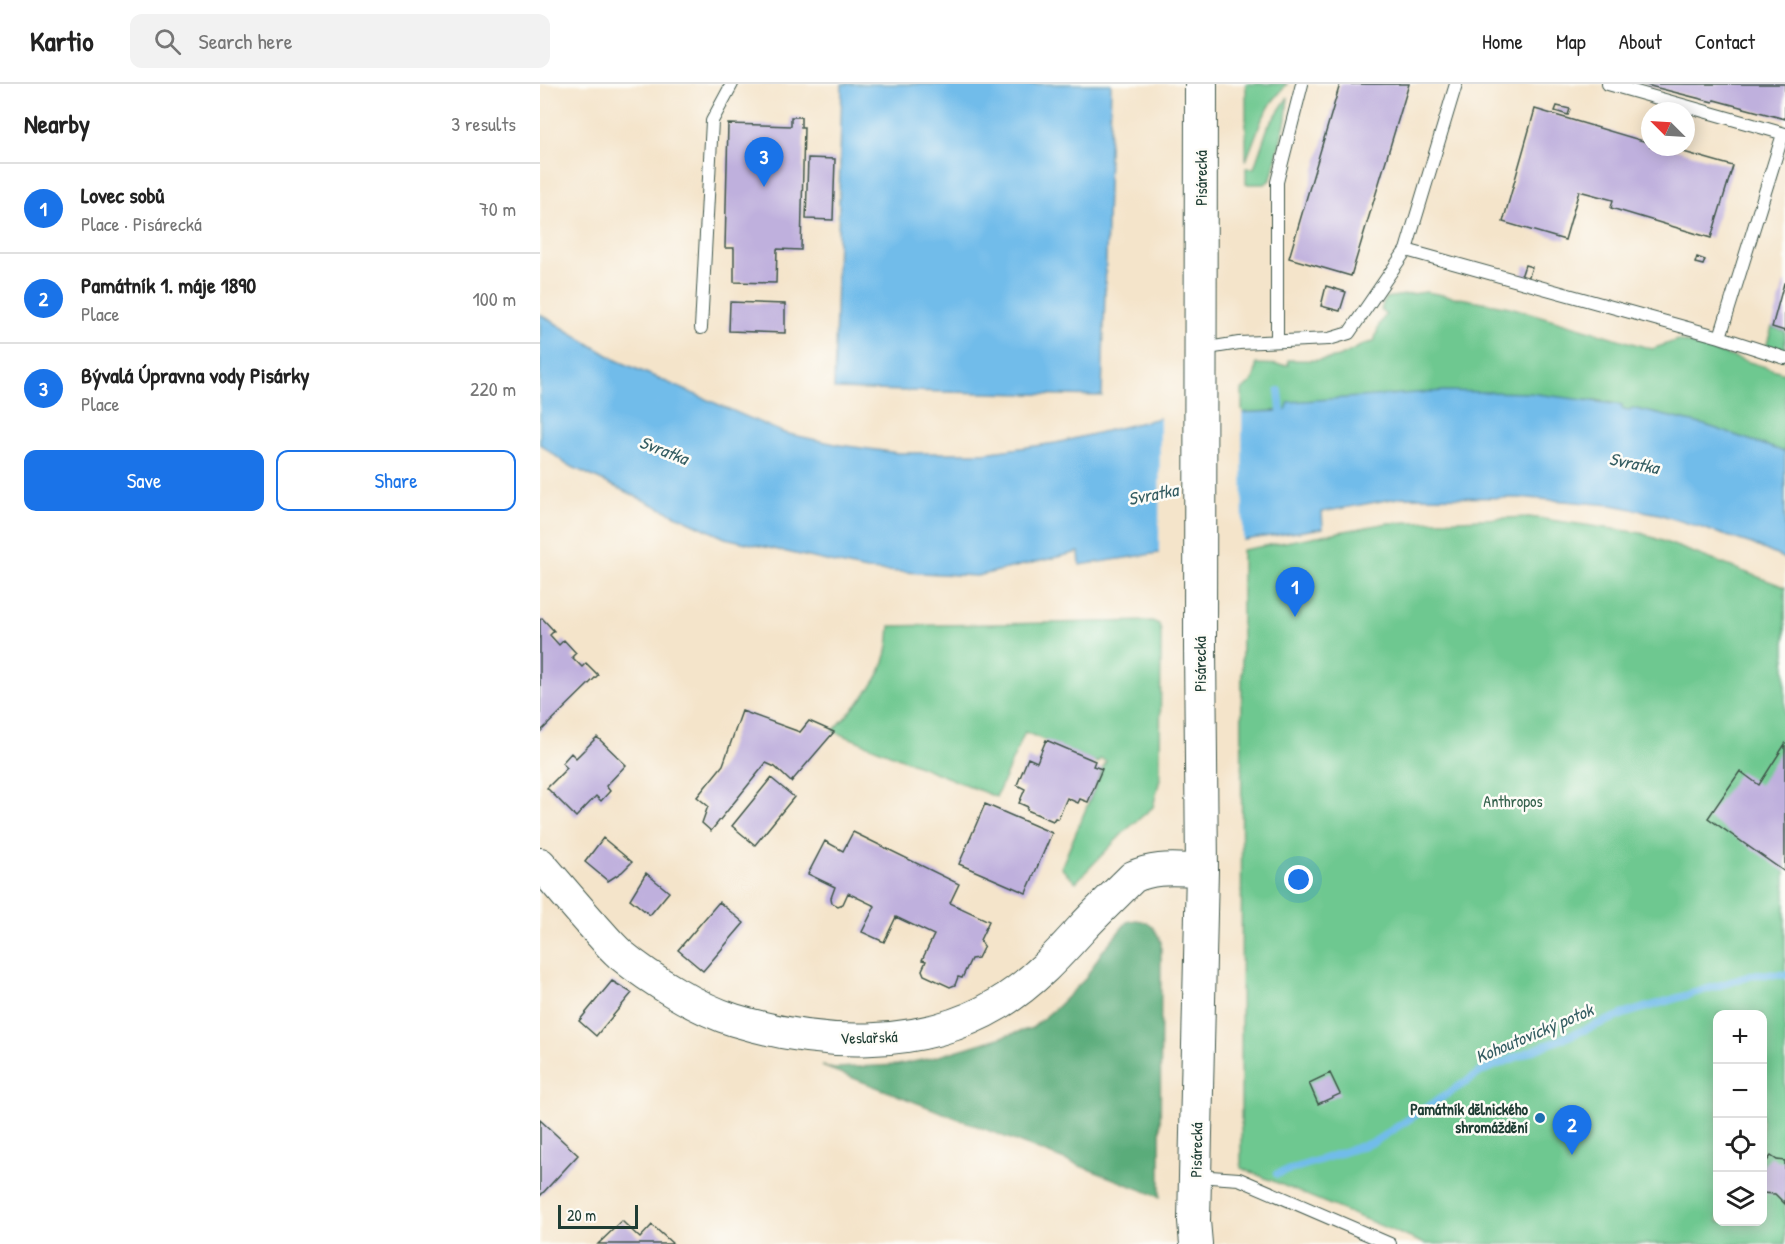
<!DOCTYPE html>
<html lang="en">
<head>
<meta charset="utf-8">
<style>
	:root { --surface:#fff; --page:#f2f2f2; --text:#222; --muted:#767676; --line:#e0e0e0; --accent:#1a73e8 }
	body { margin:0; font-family:"Patrick Hand",sans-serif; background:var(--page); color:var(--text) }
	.controls { position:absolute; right:18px; bottom:18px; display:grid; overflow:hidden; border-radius:12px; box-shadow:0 3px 15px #0003 }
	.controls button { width:54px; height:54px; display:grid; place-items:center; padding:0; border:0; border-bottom:2px solid var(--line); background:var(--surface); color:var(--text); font:30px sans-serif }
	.compass { position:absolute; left:1101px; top:18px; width:54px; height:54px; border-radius:50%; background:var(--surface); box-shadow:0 3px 15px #0003; rotate:294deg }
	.scale { position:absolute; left:18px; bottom:15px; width:80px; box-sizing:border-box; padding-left:6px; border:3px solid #1f3d34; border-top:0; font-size:16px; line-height:21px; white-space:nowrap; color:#1f3d34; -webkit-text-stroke:4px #fdfcf7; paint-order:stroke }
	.you { position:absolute; left:759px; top:796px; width:21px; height:21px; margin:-15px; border:4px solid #fff; border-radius:50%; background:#1a73e8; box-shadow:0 0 0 9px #1a73e833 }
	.badge { display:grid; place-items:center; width:39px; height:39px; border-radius:50%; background:var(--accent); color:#fff; font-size:20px; font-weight:700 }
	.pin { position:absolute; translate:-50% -50px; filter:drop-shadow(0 2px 3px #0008) }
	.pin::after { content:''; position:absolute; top:32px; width:21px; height:18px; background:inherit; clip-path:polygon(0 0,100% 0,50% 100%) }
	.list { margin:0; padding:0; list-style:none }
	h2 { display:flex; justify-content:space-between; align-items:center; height:78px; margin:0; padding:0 24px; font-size:26px }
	h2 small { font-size:20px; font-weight:400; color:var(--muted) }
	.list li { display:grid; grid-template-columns:39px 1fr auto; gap:18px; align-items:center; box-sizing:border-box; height:90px; padding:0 24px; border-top:2px solid var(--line) }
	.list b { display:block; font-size:22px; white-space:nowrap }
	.list p { margin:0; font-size:20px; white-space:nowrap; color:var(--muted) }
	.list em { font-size:20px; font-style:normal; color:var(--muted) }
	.actions { display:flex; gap:12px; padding:18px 24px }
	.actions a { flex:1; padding:14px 0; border:2px solid var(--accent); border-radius:12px; text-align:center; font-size:21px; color:var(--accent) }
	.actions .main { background:var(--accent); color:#fff }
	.icon { flex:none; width:33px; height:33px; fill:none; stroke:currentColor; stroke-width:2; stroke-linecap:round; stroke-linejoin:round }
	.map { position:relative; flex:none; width:1245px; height:1160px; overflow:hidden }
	header { display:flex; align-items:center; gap:36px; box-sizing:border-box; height:84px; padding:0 30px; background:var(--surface); border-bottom:2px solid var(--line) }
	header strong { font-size:28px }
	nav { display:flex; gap:33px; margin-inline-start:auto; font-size:21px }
	.search { width:420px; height:54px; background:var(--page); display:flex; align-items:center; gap:15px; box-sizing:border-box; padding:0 21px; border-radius:12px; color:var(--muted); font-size:22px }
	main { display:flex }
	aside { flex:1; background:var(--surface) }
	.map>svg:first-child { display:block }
</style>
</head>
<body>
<header>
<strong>Kartio</strong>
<div class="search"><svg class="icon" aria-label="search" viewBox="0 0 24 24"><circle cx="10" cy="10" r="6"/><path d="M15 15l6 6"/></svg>Search here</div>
<nav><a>Home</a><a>Map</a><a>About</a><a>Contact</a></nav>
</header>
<main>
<aside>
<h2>Nearby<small>3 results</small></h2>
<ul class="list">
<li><span class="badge">1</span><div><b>Lovec sobů</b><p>Place · Pisárecká</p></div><em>70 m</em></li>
<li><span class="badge">2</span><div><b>Památník 1. máje 1890</b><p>Place</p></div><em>100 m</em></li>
<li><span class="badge">3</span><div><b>Bývalá Úpravna vody Pisárky</b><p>Place</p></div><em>220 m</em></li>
</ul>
<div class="actions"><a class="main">Save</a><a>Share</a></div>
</aside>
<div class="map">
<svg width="1245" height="1160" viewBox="0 0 1245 1160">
	<rect width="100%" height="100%" fill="#fdfcf7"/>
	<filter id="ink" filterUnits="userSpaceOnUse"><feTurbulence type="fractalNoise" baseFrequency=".0167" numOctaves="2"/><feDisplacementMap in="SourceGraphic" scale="12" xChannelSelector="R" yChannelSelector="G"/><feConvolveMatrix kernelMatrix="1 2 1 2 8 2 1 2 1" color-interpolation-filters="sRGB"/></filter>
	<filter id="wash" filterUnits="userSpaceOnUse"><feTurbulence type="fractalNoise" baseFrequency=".008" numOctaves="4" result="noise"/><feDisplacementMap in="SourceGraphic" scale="24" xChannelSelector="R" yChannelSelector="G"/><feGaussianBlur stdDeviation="1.35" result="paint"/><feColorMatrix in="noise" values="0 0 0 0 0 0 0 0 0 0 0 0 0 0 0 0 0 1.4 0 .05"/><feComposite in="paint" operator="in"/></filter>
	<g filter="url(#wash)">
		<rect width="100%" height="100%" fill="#f4e4ca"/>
		<!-- green -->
		<path fill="#6ec890" stroke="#468262" stroke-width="1.5" fill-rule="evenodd" d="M706,0H747L732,18L722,35L706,77Z
			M748,13L746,35L731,95L725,100H706V84H714L728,43Z
			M886,208L970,223L1112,265L1138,256L1245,289V368L1165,341L1092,324L1091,326L1081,325L1082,321L1056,316L746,326L702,329V306C712,299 716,294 716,280L748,281V276C765,276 782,278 798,273C811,269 820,259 834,258L839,241L846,230L841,226L845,214Z
			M1232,243L1245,247V276L1224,270Z
			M989,433L1101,449L1245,503V1160H885L701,1084L702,466L848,439ZM1178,930H1222V1138H1178Z
			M612,537L619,540L621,547L620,695L613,723L585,747L536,798L521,784L566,677L560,675L558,679L485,648L456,713L293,647C312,625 340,600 346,571C349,562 349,552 350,542Z"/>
		<!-- forest -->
		<path fill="#5aac7a" stroke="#3c7457" stroke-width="1.5" d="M596,836C611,837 615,845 621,858L620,1113L282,982L295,984L357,981L392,974L492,944L518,922L546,894L561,869L587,838Z"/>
		<!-- water -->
		<path fill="#71bcea" stroke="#487c8f" stroke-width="1.5" d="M302,0H571L562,312L294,305Z
			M0,230L76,276L244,349L300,361L358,369H444L516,359L628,332L741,327L746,326L749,318L904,307L989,309L1082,321V325L1090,326L1092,324L1165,341L1245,368V475L1212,460L1119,430L1072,421L988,414L863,413L782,428L783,444L540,481L539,468L437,492L326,486L185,454L26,380L0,360Z"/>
		<!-- pier -->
		<path fill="#f4e4ca" d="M702,326L703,459L619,473L620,331Z"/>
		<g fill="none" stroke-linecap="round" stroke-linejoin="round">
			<!-- stream -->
			<path stroke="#71bcea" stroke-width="8" d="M739,307L741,327
				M737,1090L834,1058L944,986L1084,930L1217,890L1245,891"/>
		</g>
		<g id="blocks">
			<!-- building -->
			<path fill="#bfb0dd" d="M800,0H869L811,192L749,174Z
				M1102,0H1245V35L1174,16L1173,18Z
				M1017,22L1030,25L1028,31L1015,27Z
				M995,25L1110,59V63H1126L1193,82L1171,154L1071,124L1073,116L1039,107L1025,156L963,138Z
				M251,33H261V43H264L261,166L237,165L236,199L194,198V164H185L188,40L251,42Z
				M268,74L295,75L293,136L266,135Z
				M1157,173L1165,176L1163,181L1155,179Z
				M985,181L992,183L988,195L981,193Z
				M1244,199H1245V247L1232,243Z
				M786,202L806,208L800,227L781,222Z
				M190,218L245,220V249L189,247Z
				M2,534L14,547L10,551L19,561L24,556L36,569L32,573L42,583L46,579L58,591L0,648V536Z
				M202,627L260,648L269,637L294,648L251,698L235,683L226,679L171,747L162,739L168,722L157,713L183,681Z
				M57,653L86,681L66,702L70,707L61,717L56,712L36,733L7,704L27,684L22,679L31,669L36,674Z
				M506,656L555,677L553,682L562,685L548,718L540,715L538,719L527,714L518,735L515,734L513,737L487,726L488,723L479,719L485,705L477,701L488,674L497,678Z
				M1245,660V788L1168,734L1200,687L1219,701Z
				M231,694L254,713L215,761L192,742Z
				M445,720L512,749L486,809L419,780Z
				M313,748L419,800L410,819L449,837L440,856L444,862L438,874L431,875L422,894L418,893L415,901L410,903L384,891L382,886L386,877L382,876L394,851L356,833L344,858L322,848L335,822L308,809L303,820L298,822L292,819L291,814L295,803L268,790L285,757L303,767Z
				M63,754L92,778L82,788L68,797L45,778Z
				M106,789L129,808L110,831L90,815Z
				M179,818L204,839L163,887L138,866Z
				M72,897L92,909L56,952L39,937Z
				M790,989L800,1010L778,1020L769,999Z
				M0,1036L38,1071L0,1112Z
				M1231,1072L1237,1076L1245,1077V1120L1235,1110L1222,1109V1083Z
				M82,1137L100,1154L112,1141L133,1160H58Z"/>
		</g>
	</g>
	<g filter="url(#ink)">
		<use href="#blocks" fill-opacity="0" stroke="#3f564a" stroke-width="1.5"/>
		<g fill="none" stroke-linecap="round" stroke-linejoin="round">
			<defs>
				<path id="service" d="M1068,0L1245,50
					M866,166L1180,253L1245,274
					M161,244L172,37L192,0
					M1180,253L1243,50
					M737,257V98L762,0
					M662,265L699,259L789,255L809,249L866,166L916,0
					M656,1092L699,1095L850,1160"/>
				<path id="tertiary" d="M0,780C20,803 39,826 59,848C66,856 73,864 81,871C110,895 158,925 194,936C279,962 380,967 458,920C492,900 519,870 545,841C560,825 577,809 593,793C616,782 637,786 662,786
					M656,1160L654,1137L662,786L660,563L661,0"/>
			</defs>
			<!-- service casing -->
			<use href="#service" stroke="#3f564a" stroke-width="14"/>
			<!-- tertiary casing -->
			<use href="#tertiary" stroke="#3f564a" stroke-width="34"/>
			<!-- service -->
			<use href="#service" stroke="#fff" stroke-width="12"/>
			<!-- tertiary -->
			<use href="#tertiary" stroke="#fff" stroke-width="32"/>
		</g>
	</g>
	<!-- markers -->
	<circle fill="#1f6fb2" stroke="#fdfcf7" stroke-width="2" cx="1000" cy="1034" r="6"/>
	<g text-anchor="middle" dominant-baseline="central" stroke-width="5" stroke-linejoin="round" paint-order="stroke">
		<!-- street labels -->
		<g font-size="16" fill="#1f3d34" stroke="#fdfcf7">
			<text transform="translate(661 94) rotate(-90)">Pisárecká</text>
			<text transform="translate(660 580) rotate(-90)">Pisárecká</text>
			<text transform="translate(329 953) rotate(-2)">Veslařská</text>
			<text transform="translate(656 1066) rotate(-89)">Pisárecká</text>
		</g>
		<!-- park labels -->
		<g font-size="16" fill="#33604b" stroke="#fdfcf7">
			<text x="973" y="717">Anthropos</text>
		</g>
		<!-- poi labels -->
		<g font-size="16" font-weight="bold" fill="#1f3d34" stroke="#fdfcf7" text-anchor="end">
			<text x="988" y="1025">Památník dělnického<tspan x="988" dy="18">shromáždění</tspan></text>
		</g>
		<!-- water labels -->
		<g font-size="18" font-style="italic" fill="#345d62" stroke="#fdfcf7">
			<text transform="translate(124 366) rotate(21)">Svratka</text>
			<text transform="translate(1094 379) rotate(11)">Svratka</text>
			<text transform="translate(613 410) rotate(-11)">Svratka</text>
			<text transform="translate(994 949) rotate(-23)">Kohoutovický potok</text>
		</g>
	</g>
</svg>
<div class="controls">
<button>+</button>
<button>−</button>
<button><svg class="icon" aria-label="locate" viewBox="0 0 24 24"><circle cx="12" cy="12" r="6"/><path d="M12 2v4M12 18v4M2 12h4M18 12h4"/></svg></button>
<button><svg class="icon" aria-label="layers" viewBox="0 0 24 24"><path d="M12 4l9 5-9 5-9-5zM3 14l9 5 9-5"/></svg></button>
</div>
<svg class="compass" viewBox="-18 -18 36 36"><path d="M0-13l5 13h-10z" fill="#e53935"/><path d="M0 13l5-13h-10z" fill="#767676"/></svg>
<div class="scale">20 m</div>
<div class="you"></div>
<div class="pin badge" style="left:755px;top:533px">1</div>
<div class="pin badge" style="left:1032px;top:1071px">2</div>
<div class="pin badge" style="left:224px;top:103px">3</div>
</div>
</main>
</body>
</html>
